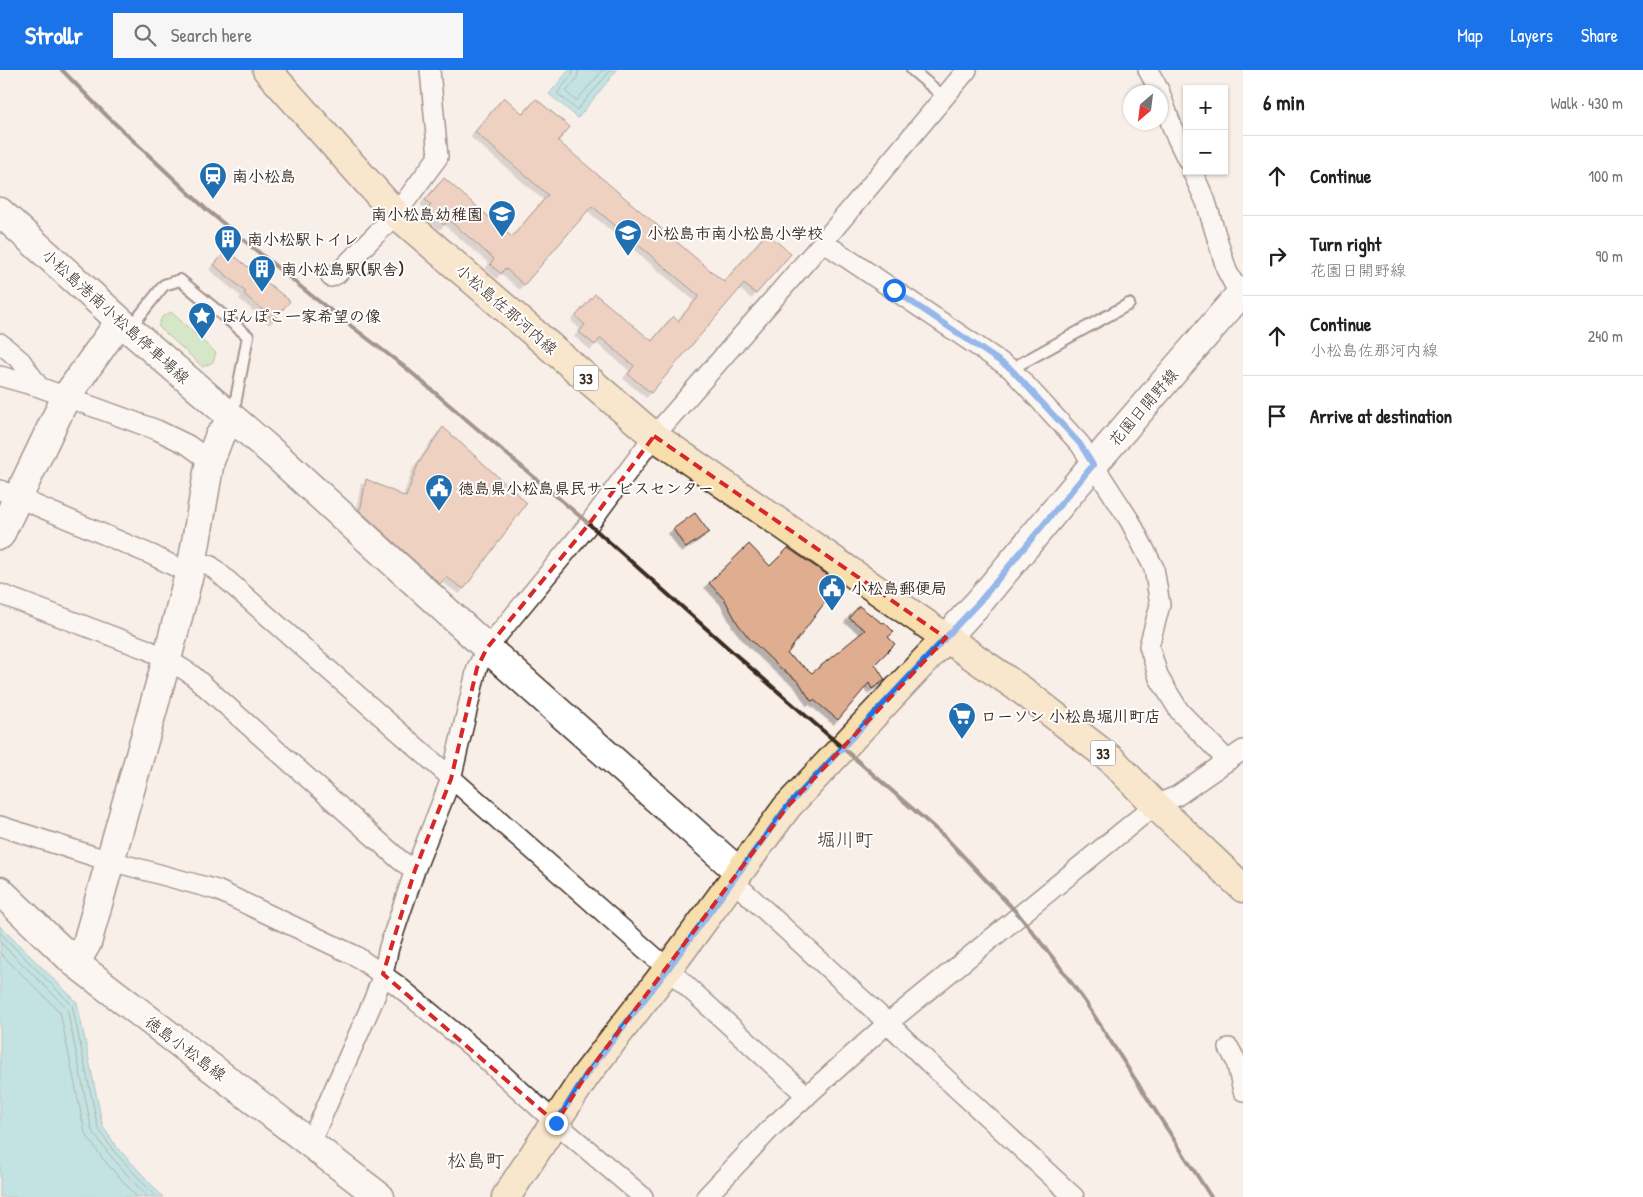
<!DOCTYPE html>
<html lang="en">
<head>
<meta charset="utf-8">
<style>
	:root { --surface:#fff; --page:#f6f6f6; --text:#202124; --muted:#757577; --line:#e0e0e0; --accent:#1a73e8 }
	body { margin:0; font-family:"Patrick Hand","Klee One",sans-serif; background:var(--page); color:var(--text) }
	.controls { position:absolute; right:15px; top:15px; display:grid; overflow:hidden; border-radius:0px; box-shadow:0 1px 4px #0004 }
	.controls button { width:45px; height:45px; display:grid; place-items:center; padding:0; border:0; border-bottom:1px solid var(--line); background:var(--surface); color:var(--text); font:25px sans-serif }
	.compass { position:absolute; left:1123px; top:15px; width:45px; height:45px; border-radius:50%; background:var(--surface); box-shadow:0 1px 4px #0004; rotate:208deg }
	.stop { position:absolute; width:15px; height:15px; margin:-11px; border:4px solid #1a73e8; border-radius:50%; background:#fff }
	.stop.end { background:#1a73e8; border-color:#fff; box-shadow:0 1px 5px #0008 }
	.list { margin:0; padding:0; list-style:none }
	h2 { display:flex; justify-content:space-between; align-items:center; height:65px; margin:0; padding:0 20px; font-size:21px }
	h2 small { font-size:16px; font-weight:400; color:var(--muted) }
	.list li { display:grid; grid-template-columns:32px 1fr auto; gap:15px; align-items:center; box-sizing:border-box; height:80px; padding:0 20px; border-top:1px solid var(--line) }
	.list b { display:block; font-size:19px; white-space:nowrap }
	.list p { margin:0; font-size:16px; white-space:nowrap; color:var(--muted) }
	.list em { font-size:16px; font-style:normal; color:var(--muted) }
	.icon { flex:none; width:28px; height:28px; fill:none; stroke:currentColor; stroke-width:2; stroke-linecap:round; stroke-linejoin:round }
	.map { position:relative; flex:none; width:1243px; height:1127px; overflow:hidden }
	header { display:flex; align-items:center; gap:30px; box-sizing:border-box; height:70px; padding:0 25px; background:var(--accent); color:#fff }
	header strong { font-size:24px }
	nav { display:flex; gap:28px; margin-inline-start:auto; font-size:18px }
	.search { width:350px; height:45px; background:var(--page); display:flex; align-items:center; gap:12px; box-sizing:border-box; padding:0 18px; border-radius:0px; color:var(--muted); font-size:19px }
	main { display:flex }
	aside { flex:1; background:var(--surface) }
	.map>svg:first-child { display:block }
</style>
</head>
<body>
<header>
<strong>Strollr</strong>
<div class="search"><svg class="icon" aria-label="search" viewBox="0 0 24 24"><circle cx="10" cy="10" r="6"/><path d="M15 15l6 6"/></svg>Search here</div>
<nav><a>Map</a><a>Layers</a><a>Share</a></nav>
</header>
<main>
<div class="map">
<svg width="1243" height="1127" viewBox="0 0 1243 1127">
	<defs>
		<filter id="shadow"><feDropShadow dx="-4.5" dy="4.5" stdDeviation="0" flood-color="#0004"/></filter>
	</defs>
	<rect width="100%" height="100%" fill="#f9efe9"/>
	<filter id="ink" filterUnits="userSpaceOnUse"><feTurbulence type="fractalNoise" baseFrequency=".02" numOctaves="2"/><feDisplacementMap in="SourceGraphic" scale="10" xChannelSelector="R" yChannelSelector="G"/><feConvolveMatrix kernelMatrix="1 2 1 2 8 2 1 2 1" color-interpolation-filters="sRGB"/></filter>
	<g filter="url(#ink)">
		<!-- green -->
		<path fill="#abdea0" stroke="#73845f" d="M171,242L216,283L213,292L203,297L158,256L162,247Z"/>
		<!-- water -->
		<path fill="#81d3d9" stroke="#658f8e" d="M569,0H617L578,48L549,24Z
			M0,856L77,932L103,1057L117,1077L163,1127H0Z"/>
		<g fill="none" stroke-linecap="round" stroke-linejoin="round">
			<!-- shore -->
			<path stroke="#576e69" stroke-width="1" d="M573,0L572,5L557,23L577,40L611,0
				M579,0L577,8L566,22L576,31L603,0
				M0,863L72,935L98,1058L113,1080L156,1127
				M0,872L67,938L92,1061L109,1084L147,1127
				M0,883L60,942L85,1063L103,1089L137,1127"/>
		</g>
		<!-- building -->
		<path fill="#dfae91" stroke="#3b2a1e" filter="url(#shadow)" d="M504,27L523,44L536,29L570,57L558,71L724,212L767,163L791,184L756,224L744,214L651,323L628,304L634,296L601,268L595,275L579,262L585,255L576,246L595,224L652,271L673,246L678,251L699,226L592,136L524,215L505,198L501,204L490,194L494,189L449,150L444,155L427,140L431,135L425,130L444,108L512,167L548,125L475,62Z
			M227,180L290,231L274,250L244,224L246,222L214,195Z
			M443,357L527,433L464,519L446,507L440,514L359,440L361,437L366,409L406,427L418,394Z
			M695,443L709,462L686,478L673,459Z
			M749,474L770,496L788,478L839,513L787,584L812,603L865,560L849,548L859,536L882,553L884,552L894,562L888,567L895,574L875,594L885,610L872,619L869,613L838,650L814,630L811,631L799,612L778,596L749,568L738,554L725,530L709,513Z"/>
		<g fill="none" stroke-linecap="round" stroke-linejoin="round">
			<defs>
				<path id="lane" d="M912,0L943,26
					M130,258L164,215L180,210L248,266L233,345
					M1011,299L1129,234"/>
				<path id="street" d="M1148,0L1160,22
					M1160,23L1174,62L1187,89
					M1192,101L1206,132L1227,201L1243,231
					M823,172L1011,299L1080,374L1130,451L1154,498L1160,535L1149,576L1159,608L1180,642L1227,690
					M331,207L337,204L396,144L438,87L430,0
					M0,273L21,291L39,317
					M0,306L39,317L157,360L188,375L210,391
					M0,420L152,485L188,503
					M193,489L211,496L668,899L807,1026
					M0,524L146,579L167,589L191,604L401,791L415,800
					M0,756L93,786L217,820L356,886L397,915L479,983L556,1053L643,1127
					M733,811L888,953L928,992L1074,1127
					M1229,978L1236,991L1243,1021
					M307,1071L316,1060L374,929L383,904L389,877L415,800L451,709L477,598L487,578L589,454L654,366L823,172L967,0
					M706,1127L773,1056L888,953L1155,735L1177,726L1243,680"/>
				<path id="secondary" d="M0,142L129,259L279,388L487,578L739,802
					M0,465L66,327L120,251
					M946,568L980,531L1093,395L1243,221
					M0,821L75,893L380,1127
					M75,893L87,873L167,589L193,489L210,391L219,367L232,350"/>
				<path id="primary" d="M267,0L396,144L654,366L1023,621L1112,690L1155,735L1243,818
					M506,1127L586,1005L668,899L787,737L946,568"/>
			</defs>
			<!-- lane casing -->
			<use href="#lane" stroke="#3b2a1e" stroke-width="14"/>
			<!-- street casing -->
			<use href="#street" stroke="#3b2a1e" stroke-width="22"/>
			<!-- secondary casing -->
			<use href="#secondary" stroke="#3b2a1e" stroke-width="31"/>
			<!-- primary casing -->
			<use href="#primary" stroke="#3b2a1e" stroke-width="31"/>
			<!-- lane -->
			<use href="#lane" stroke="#fff" stroke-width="10"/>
			<!-- street -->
			<use href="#street" stroke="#fff" stroke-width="19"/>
			<!-- secondary -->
			<use href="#secondary" stroke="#fff" stroke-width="28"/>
			<!-- primary -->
			<use href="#primary" stroke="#f8deab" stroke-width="28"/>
			<!-- rail -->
			<path stroke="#3b2a1e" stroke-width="4" d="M62,0L107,46L207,140L312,226L406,298L589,454L736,585L945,767L1019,845L1057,893L1086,933L1211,1127"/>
		</g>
	</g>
	<g fill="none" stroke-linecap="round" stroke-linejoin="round" filter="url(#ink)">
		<!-- route -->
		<path stroke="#1a73e8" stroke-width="6" d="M556,1053L586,1005L668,899L787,737L980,531L1093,395L1080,374L1011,299L894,220"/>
	</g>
	<!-- marked area -->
	<path d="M0 0H1243V1127H0ZM654,366L946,568L787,737L586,1005L556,1053L383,904L415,800L451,709L477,598L487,578L589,454Z" fill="#f9efe9" fill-opacity=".55" fill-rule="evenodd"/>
	<path fill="none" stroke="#d62828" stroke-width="4" stroke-dasharray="10 6" stroke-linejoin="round" d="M654,366L946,568L787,737L586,1005L556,1053L383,904L415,800L451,709L477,598L487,578L589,454Z"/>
	<!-- icons -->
	<defs>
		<symbol id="station-pin" viewBox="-11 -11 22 30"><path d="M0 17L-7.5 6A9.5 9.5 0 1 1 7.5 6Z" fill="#1f6fb2" stroke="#fff"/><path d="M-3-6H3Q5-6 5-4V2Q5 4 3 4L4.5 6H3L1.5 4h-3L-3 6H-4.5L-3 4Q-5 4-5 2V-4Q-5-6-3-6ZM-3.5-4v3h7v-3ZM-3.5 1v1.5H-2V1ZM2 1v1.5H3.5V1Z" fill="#fff"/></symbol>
		<symbol id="school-pin" viewBox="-11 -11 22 30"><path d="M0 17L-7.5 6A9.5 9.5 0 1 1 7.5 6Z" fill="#1f6fb2" stroke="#fff"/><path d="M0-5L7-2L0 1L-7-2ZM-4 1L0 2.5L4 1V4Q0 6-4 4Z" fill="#fff"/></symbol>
		<symbol id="building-pin" viewBox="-11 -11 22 30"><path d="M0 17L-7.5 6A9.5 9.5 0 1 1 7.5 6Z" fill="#1f6fb2" stroke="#fff"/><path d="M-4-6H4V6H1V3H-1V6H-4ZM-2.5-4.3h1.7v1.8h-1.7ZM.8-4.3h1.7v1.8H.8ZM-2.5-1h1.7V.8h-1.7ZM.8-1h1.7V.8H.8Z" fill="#fff"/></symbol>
		<symbol id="sight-pin" viewBox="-11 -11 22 30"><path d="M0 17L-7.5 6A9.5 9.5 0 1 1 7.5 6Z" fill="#1f6fb2" stroke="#fff"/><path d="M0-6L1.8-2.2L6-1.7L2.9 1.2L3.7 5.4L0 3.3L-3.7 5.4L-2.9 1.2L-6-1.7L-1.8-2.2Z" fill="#fff"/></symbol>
		<symbol id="civic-pin" viewBox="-11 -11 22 30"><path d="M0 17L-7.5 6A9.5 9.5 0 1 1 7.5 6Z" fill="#1f6fb2" stroke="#fff"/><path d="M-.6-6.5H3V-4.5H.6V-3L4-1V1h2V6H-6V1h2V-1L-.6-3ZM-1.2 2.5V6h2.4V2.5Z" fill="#fff"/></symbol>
		<symbol id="supermarket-pin" viewBox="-11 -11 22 30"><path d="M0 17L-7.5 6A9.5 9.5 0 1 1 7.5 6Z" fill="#1f6fb2" stroke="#fff"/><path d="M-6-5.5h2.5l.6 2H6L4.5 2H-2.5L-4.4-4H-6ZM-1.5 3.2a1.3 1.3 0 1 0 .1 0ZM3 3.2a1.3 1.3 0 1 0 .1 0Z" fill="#fff"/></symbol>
	</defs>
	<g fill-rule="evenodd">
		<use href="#station-pin" x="197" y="90" width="32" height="43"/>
		<use href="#school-pin" x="486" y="128" width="32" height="43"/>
		<use href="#school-pin" x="612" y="147" width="32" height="43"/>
		<use href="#building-pin" x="212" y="153" width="32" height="43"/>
		<use href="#building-pin" x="246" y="183" width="32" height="43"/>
		<use href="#sight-pin" x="186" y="230" width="32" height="43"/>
		<use href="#civic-pin" x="423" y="402" width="32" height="43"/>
		<use href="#civic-pin" x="816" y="502" width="32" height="43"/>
		<use href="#supermarket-pin" x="946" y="630" width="32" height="43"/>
	</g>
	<g text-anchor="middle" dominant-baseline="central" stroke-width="4" stroke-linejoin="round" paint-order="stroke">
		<!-- shield labels -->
		<g fill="#fff" stroke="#766a62" stroke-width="1">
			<rect x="573.5" y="295.5" width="25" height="25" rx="4"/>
			<rect x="1090.5" y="670.5" width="25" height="25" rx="4"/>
		</g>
		<g font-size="15" font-weight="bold" fill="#3b2a1e">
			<text x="586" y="308">33</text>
			<text x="1103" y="683">33</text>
		</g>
		<!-- poi labels -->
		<g font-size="16" font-weight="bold" fill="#3b2a1e" stroke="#fff" text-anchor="start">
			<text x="232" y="106">南小松島</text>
			<text x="483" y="144" text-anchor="end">南小松島幼稚園</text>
			<text x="647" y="163">小松島市南小松島小学校</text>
			<text x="247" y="169">南小松駅トイレ</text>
			<text x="281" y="199">南小松島駅(駅舎)</text>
			<text x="221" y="246">ぽんぽこ一家希望の像</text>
			<text x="458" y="418">徳島県小松島県民サービスセンター</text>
			<text x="851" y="518">小松島郵便局</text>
			<text x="981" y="646">ローソン 小松島堀川町店</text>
		</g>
		<!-- street labels -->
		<g font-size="16" fill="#3b2a1e" stroke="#fff">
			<text transform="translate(507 239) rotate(41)">小松島佐那河内線</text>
			<text transform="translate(116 246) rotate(42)">小松島港南小松島停車場線</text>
			<text transform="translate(1143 337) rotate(-49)">花園日開野線</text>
			<text transform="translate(186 978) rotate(37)">徳島小松島線</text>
		</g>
		<!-- quarter labels -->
		<g font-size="19" fill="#3b2a1e" stroke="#fff">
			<text x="845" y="769">堀川町</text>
			<text x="476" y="1090">松島町</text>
		</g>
	</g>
</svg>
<div class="controls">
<button>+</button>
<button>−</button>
</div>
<svg class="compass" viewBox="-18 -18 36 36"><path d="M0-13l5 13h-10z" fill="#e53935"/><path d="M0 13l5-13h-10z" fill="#757577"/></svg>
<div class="stop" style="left:894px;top:220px"></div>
<div class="stop end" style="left:556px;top:1053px"></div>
</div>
<aside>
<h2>6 min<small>Walk · 430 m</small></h2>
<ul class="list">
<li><svg class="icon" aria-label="ahead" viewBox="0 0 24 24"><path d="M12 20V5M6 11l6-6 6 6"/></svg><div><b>Continue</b></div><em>100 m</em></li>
<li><svg class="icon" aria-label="right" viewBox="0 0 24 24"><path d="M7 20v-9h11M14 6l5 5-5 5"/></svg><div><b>Turn right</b><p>花園日開野線</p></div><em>90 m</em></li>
<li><svg class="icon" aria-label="ahead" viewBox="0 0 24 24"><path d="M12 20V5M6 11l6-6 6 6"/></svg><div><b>Continue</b><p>小松島佐那河内線</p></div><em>240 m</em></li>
<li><svg class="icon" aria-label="arrive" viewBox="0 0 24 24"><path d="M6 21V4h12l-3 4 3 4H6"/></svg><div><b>Arrive at destination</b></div></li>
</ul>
</aside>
</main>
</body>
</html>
